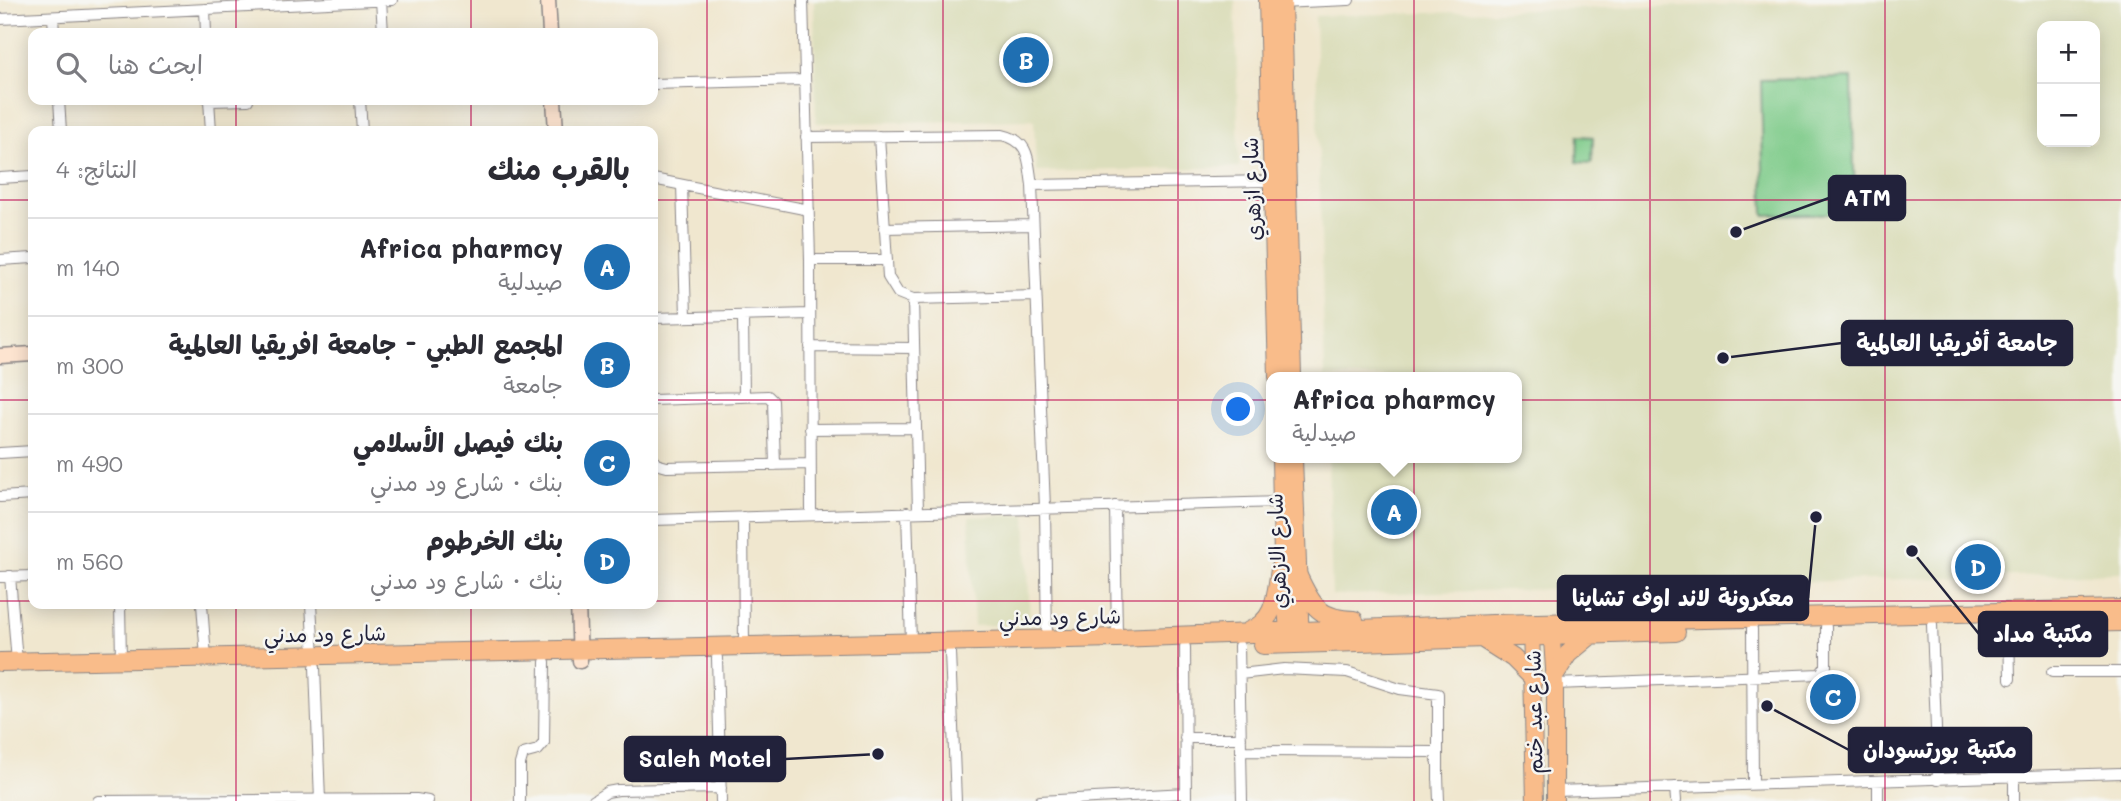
<!DOCTYPE html>
<html lang="ar">
<head>
<meta charset="utf-8">
<style>
	:root { --surface:#fff; --page:#f7f7f7; --text:#2b2b33; --muted:#7c7c81; --line:#e1e1e2; --accent:#1f6fb2 }
	body { margin:0; font-family:Mali,"Playpen Sans Arabic",sans-serif; background:var(--page); color:var(--text); direction:rtl }
	.controls { position:absolute; right:21px; top:21px; display:grid; overflow:hidden; border-radius:14px; box-shadow:0 4px 18px #0003 }
	.controls button { width:63px; height:63px; display:grid; place-items:center; padding:0; border:0; border-bottom:2px solid var(--line); background:var(--surface); color:var(--text); font:35px sans-serif }
	.you { position:absolute; left:1239px; top:410px; width:24px; height:24px; margin:-18px; border:5px solid #fff; border-radius:50%; background:#1a73e8; box-shadow:0 0 0 10px #1a73e833 }
	.badge { display:grid; place-items:center; width:46px; height:46px; border-radius:50%; background:var(--accent); color:#fff; font-size:23px; font-weight:700 }
	.pin { position:absolute; translate:-50% -50%; border:4px solid #fff; box-shadow:0 2px 7px #0006 }
	.popup { position:absolute; left:1266px; top:372px; width:256px; height:91px; box-sizing:border-box; display:grid; place-content:center; border-radius:14px; background:var(--surface); filter:drop-shadow(0 2px 5px #0005); font-size:23px; white-space:nowrap; color:var(--muted) }
	.popup b { font-size:26px; color:var(--text) }
	.popup::after { content:''; position:absolute; left:50%; top:100%; margin-left:-14px; border:14px solid transparent; border-top-color:var(--surface) }
	.list { margin:0; padding:0; list-style:none }
	h2 { display:flex; justify-content:space-between; align-items:center; height:91px; margin:0; padding:0 28px; font-size:30px }
	h2 small { font-size:23px; font-weight:400; color:var(--muted) }
	.list li { display:grid; grid-template-columns:46px 1fr auto; gap:21px; align-items:center; box-sizing:border-box; height:98px; padding:0 28px; border-top:2px solid var(--line) }
	.list b { display:block; font-size:26px; white-space:nowrap }
	.list p { margin:0; font-size:23px; white-space:nowrap; color:var(--muted) }
	.list em { font-size:23px; font-style:normal; color:var(--muted) }
	.icon { flex:none; width:38px; height:38px; fill:none; stroke:currentColor; stroke-width:2; stroke-linecap:round; stroke-linejoin:round }
	.map { position:relative; flex:none; width:2121px; height:801px; overflow:hidden; direction:ltr }
	.search { position:absolute; background:var(--surface); box-shadow:0 4px 18px #0003; left:28px; top:28px; width:630px; height:77px; display:flex; align-items:center; gap:18px; box-sizing:border-box; padding:0 24px; border-radius:14px; color:var(--muted); font-size:26px }
	.panel { position:absolute; background:var(--surface); box-shadow:0 4px 18px #0003; left:28px; top:126px; width:630px; height:483px; border-radius:14px; direction:rtl }
	.map>svg:first-child { display:block }
</style>
</head>
<body>
<div class="map">
<svg width="2121" height="801" viewBox="0 0 2121 801">
	<rect width="100%" height="100%" fill="#f6f6f2"/>
	<filter id="ink" filterUnits="userSpaceOnUse"><feTurbulence type="fractalNoise" baseFrequency=".0143" numOctaves="2"/><feDisplacementMap in="SourceGraphic" scale="14" xChannelSelector="R" yChannelSelector="G"/><feConvolveMatrix kernelMatrix="1 2 1 2 8 2 1 2 1" color-interpolation-filters="sRGB"/></filter>
	<filter id="wash" filterUnits="userSpaceOnUse"><feTurbulence type="fractalNoise" baseFrequency=".00686" numOctaves="4" result="noise"/><feDisplacementMap in="SourceGraphic" scale="28" xChannelSelector="R" yChannelSelector="G"/><feGaussianBlur stdDeviation="1.57" result="paint"/><feColorMatrix in="noise" values="0 0 0 0 0 0 0 0 0 0 0 0 0 0 0 0 0 1.4 0 .05"/><feComposite in="paint" operator="in"/></filter>
	<g filter="url(#wash)">
		<rect width="100%" height="100%" fill="#f0e7cf"/>
		<!-- built -->
		<path fill="#dcdebc" fill-rule="evenodd" d="M814,0H1235L1239,167L1036,172L1034,120L816,123Z
			M1896,0H2121V573L1332,595L1328,458H1516V377H1325L1315,16ZM2042,26H2095V142H2042Z
			M1026,515L1030,624L974,626L969,517Z"/>
		<!-- green -->
		<path fill="#7dca88" stroke="#507662" stroke-width="2" d="M1852,78L1855,213L1764,215L1761,80Z
			M1578,136L1593,137L1592,163L1577,162Z"/>
	</g>
	<g filter="url(#ink)">
		<g fill="none" stroke-linecap="round" stroke-linejoin="round">
			<defs>
				<path id="street" d="M381,0L383,33
					M803,0L810,260L811,515
					M1279,3L1349,0
					M205,9L206,33
					M53,17L54,33
					M0,19L392,0
					M653,84L805,80
					M59,100L61,131
					M209,100L211,131
					M360,100L362,131
					M210,101L248,100
					M879,136L888,277L898,293L913,299L1036,296
					M806,137L1002,135C1031,141 1028,161 1032,185L1272,181
					M0,178L33,176
					M653,179L809,210
					M682,185L686,316
					M1032,185L1045,508L1047,639
					M884,228L1033,225
					M0,260L33,258
					M810,260H886
					M913,299L918,512
					M743,317L744,397
					M653,318L810,314
					M810,347L914,348
					M653,400L768,396L773,401L775,465
					M810,429L916,428
					M0,453L33,451
					M653,459L656,464L667,467L810,464
					M0,497L33,495
					M1115,506L1117,638
					M907,512L911,642
					M743,517L744,646
					M653,520L1281,502
					M10,576L17,662
					M0,577L33,576
					M120,604L121,660
					M202,604L206,658
					M311,604L314,656
					M2009,623L2010,679
					M1932,625L1938,780
					M1752,629L1753,784
					M1239,646L1242,801
					M1185,647L1186,801
					M950,652L956,801
					M717,658L721,801
					M315,667L320,801
					M2052,672H2121
					M1240,674L1284,669L1347,672L1400,689L1438,694V780
					M1555,684L1820,674L1826,666V627
					M1185,738H1241
					M1242,751L1436,752L1437,760
					M1438,775L1439,801
					M2014,777V801
					M1878,781V801
					M1675,787L1676,801
					M1555,791L2121,773
					M98,801L416,799L428,801
					M520,801V764L523,754L538,750L544,743L545,662
					M593,801L607,792L618,790L721,788
					M1040,801L1186,793"/>
				<path id="secondary" d="M548,0L550,33
					M554,100L556,131
					M0,356L33,354
					M578,604L580,661"/>
				<path id="primary" d="M1267,0L1277,377
					M1283,0L1293,377
					M1280,458L1282,560L1289,643
					M1294,458L1301,643
					M1531,625L1535,801
					M1551,625L1555,684V801"/>
				<path id="highway" d="M1298,576C1312,606 1319,619 1354,620
					M2078,623L2121,622
					M1249,631C1280,619 1275,588 1282,560
					M1483,639L1513,658L1534,679
					M1263,645L1676,632
					M0,662L1117,638L1493,624L2121,609
					M1554,676L1568,654L1591,635"/>
			</defs>
			<!-- street casing -->
			<use href="#street" stroke="#898485" stroke-width="12"/>
			<!-- secondary casing -->
			<use href="#secondary" stroke="#898485" stroke-width="17"/>
			<!-- primary casing -->
			<use href="#primary" stroke="#898485" stroke-width="18"/>
			<!-- highway casing -->
			<use href="#highway" stroke="#898485" stroke-width="20"/>
			<!-- street -->
			<use href="#street" stroke="#fff" stroke-width="10"/>
			<!-- secondary -->
			<use href="#secondary" stroke="#fde4d0" stroke-width="14"/>
			<!-- primary -->
			<use href="#primary" stroke="#f9bc8a" stroke-width="16"/>
			<!-- highway -->
			<use href="#highway" stroke="#f9bc8a" stroke-width="18"/>
		</g>
	</g>
	<!-- grid -->
	<path fill="none" stroke="#c2185b" stroke-width="2" stroke-opacity="0.55" d="M236,0V33M471,0V33M707,0V801M943,0V801M1178,0V801M1414,0V801M1650,0V801M1885,0V801M236,100V131M471,100V131M0,200H33M653,200H2121M0,400H33M653,400H2121M0,601H33M653,601H2121M236,604V801M471,604V801"/>
	<g text-anchor="middle" dominant-baseline="central" stroke-width="5" stroke-linejoin="round" paint-order="stroke">
		<!-- street labels -->
		<g font-size="21" fill="#22223b" stroke="#f6f6f2">
			<text transform="translate(1251 189) rotate(-92)">شارع ازهري</text>
			<text transform="translate(1276 551) rotate(-92)">شارع الازهري</text>
			<text transform="translate(1060 616) rotate(-1)">شارع ود مدني</text>
			<text transform="translate(325 633) rotate(-1)">شارع ود مدني</text>
			<text transform="translate(1533 712) rotate(-91)">شارع عبد ختم</text>
		</g>
	</g>
	<!-- callouts -->
	<path fill="none" stroke="#22223b" stroke-width="2.5" d="M1736 232L1829 198M1723 358L1842 343M1816 517L1808 598M1912 551L1979 634M1767 706L1849 750M878 754L785 759"/>
	<g fill="#22223b" stroke="#f6f6f2" stroke-width="2.5">
		<circle cx="1736" cy="232" r="7"/>
		<circle cx="1723" cy="358" r="7"/>
		<circle cx="1816" cy="517" r="7"/>
		<circle cx="1912" cy="551" r="7"/>
		<circle cx="1767" cy="706" r="7"/>
		<circle cx="878" cy="754" r="7"/>
	</g>
	<g fill="#22223b" stroke="#22223b" stroke-width="2.5">
		<rect x="1829" y="176" width="76" height="44" rx="7"/>
		<rect x="1842" y="321" width="230" height="44" rx="7"/>
		<rect x="1558" y="576" width="250" height="44" rx="7"/>
		<rect x="1979" y="612" width="128" height="44" rx="7"/>
		<rect x="1849" y="728" width="182" height="44" rx="7"/>
		<rect x="625" y="737" width="160" height="44" rx="7"/>
	</g>
	<g font-size="23" text-anchor="middle" font-weight="bold" fill="#fff">
		<text x="1867" y="206">ATM</text>
		<text x="1957" y="351">جامعة أفريقيا العالمية</text>
		<text x="1683" y="606">معكرونة لاند اوف تشاينا</text>
		<text x="2043" y="642">مكتبة مداد</text>
		<text x="1940" y="758">مكتبة بورتسودان</text>
		<text x="705" y="767">Saleh Motel</text>
	</g>
</svg>
<div class="controls">
<button>+</button>
<button>−</button>
</div>
<div class="you"></div>
<div class="pin badge" style="left:1394px;top:512px">A</div>
<div class="popup"><b>Africa pharmcy</b>صيدلية</div>
<div class="pin badge" style="left:1026px;top:60px">B</div>
<div class="pin badge" style="left:1833px;top:697px">C</div>
<div class="pin badge" style="left:1978px;top:567px">D</div>
<div class="search"><svg class="icon" aria-label="search" viewBox="0 0 24 24"><circle cx="10" cy="10" r="6"/><path d="M15 15l6 6"/></svg>ابحث هنا</div>
<section class="panel">
<h2>بالقرب منك<small>النتائج: 4</small></h2>
<ul class="list">
<li><span class="badge">A</span><div><b>Africa pharmcy</b><p>صيدلية</p></div><em>140 m</em></li>
<li><span class="badge">B</span><div><b>المجمع الطبي - جامعة افريقيا العالمية</b><p>جامعة</p></div><em>300 m</em></li>
<li><span class="badge">C</span><div><b>بنك فيصل الأسلامي</b><p>بنك · شارع ود مدني</p></div><em>490 m</em></li>
<li><span class="badge">D</span><div><b>بنك الخرطوم</b><p>بنك · شارع ود مدني</p></div><em>560 m</em></li>
</ul>
</section>
</div>
</body>
</html>
